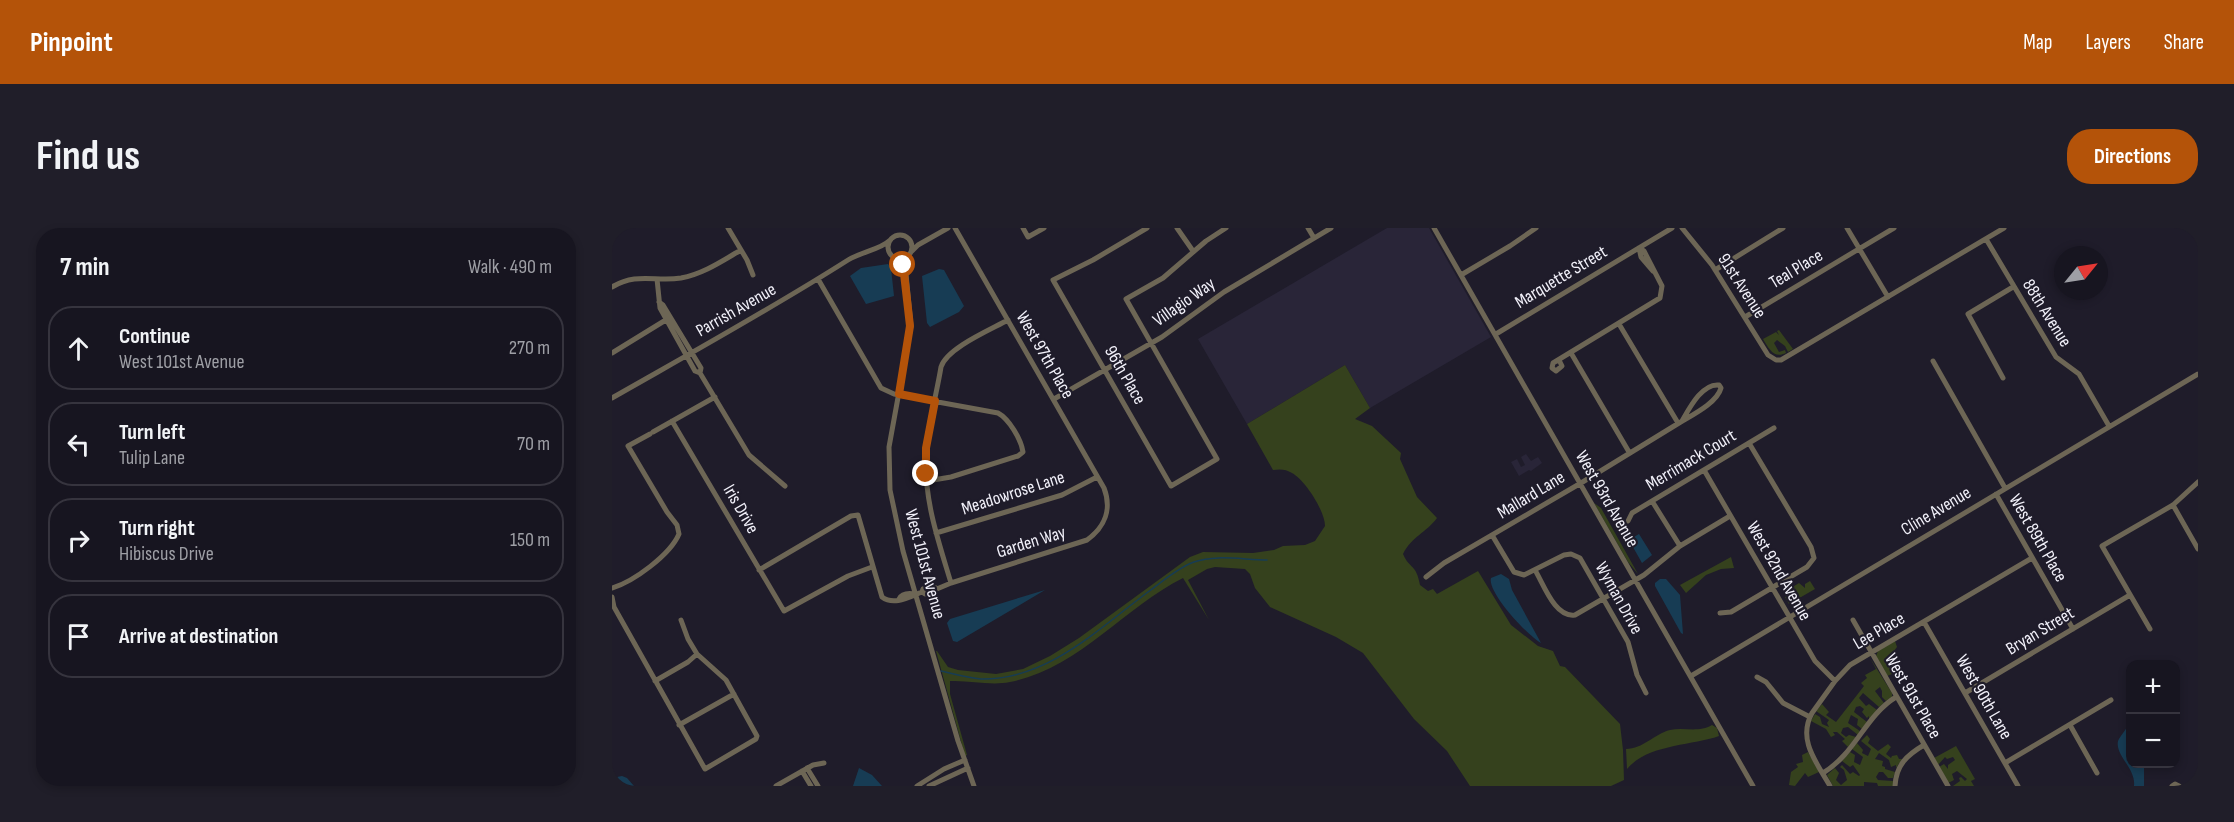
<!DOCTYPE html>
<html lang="en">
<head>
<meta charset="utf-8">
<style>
	:root { --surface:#171520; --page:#201e29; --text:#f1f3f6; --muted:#9e9fa5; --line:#36343e; --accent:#b45309 }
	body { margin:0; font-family:"Sofia Sans Condensed",sans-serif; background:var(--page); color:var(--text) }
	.controls { position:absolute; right:18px; bottom:18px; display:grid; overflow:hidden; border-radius:12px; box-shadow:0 3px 9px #0003 }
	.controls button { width:54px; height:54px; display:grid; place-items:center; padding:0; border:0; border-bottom:2px solid var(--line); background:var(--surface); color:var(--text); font:30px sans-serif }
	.compass { position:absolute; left:1442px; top:18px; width:54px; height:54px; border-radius:50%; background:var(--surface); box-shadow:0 3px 9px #0003; rotate:60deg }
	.stop { position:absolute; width:18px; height:18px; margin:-14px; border:4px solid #b45309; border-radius:50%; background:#fff }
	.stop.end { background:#b45309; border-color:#fff; box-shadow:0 2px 6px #0008 }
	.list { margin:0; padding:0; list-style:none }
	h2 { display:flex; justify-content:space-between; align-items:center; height:78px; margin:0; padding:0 24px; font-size:26px }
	h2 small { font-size:20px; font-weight:400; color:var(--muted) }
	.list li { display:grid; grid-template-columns:39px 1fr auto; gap:18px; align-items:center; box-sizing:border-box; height:84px; margin:0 12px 12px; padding:0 12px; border:2px solid var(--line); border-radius:24px }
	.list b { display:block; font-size:22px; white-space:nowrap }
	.list p { margin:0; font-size:20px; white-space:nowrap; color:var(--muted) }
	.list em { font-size:20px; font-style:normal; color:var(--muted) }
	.icon { flex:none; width:33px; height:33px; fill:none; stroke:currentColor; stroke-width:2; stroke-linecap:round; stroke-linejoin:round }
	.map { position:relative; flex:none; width:1586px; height:558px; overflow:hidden; border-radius:24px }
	header { display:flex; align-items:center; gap:36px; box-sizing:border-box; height:84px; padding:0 30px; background:var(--accent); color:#fff }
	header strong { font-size:28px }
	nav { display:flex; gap:33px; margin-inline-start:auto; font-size:21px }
	.intro { display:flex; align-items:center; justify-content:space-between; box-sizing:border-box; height:144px; padding:0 36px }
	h1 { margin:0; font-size:42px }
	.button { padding:15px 27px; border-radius:24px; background:var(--accent); color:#fff; font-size:21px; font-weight:700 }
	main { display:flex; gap:36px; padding:0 36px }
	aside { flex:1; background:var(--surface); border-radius:24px; box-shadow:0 3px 9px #0003 }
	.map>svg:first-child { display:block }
</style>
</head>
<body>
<header>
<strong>Pinpoint</strong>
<nav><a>Map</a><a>Layers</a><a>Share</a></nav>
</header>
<div class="intro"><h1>Find us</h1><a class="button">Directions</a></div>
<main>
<aside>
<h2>7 min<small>Walk · 490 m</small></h2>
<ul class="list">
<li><svg class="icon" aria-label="ahead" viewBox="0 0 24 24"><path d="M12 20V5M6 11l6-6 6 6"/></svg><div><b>Continue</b><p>West 101st Avenue</p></div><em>270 m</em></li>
<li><svg class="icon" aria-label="left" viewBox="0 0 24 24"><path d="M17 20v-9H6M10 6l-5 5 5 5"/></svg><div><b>Turn left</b><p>Tulip Lane</p></div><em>70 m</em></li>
<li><svg class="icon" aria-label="right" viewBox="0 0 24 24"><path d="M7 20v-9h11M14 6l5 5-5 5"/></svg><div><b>Turn right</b><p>Hibiscus Drive</p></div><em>150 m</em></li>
<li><svg class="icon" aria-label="arrive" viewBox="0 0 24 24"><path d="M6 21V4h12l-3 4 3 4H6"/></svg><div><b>Arrive at destination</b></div></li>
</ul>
</aside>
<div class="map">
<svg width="1586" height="558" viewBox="0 0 1586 558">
	<rect width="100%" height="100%" fill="#1f1c2a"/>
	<!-- built -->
	<path fill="#292538" d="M775,0H817L879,109L758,180L733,137L635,196L586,111Z
		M914,226L919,233L926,229L930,235L919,243L917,242L907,248L899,234L905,231L909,239L913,237L909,229Z"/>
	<!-- green -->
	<path fill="#35411d" d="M1167,102L1181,121L1176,124L1173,118L1165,112L1162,115L1167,124L1173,122L1174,125C1162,131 1157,121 1151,111L1164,104L1167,107L1165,103Z
		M733,137L758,180L743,191L760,198L789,225L788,231L805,269L825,290C814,305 800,308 791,326C798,342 804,335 808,357L816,363L821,361L825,366L866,343L899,397L926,418L941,423L948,438L953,439L1008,496L1011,522L1012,552L999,558H858L835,523L802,491L751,425L724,409L658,379L643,360L638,346L633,341L603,339L595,341L576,352L597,392L571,350C511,380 466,441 398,454C378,458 358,452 338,453V466L355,527L353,528L324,423H325L336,439L346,442L384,446L411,441L438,428L467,410L578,329L591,324L641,325L662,322L671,318L693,317L703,313L713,298C713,283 693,252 680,245C674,241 668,241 661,242L635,196Z
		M982,275L989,280L1026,346L1016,334Z
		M1119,329L1122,340L1109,341L1094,347L1074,365L1068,357Z
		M1198,353L1203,361L1177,376L1173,369L1180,367L1179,365L1181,363L1179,360L1187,355L1193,360V356Z
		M1283,413L1285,419L1278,428L1281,433L1278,437L1280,446L1275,448L1264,428L1266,423Z
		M1258,430L1280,465V469L1274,473L1270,469V463L1268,459L1263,463L1272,475L1267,479L1251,465L1247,470L1254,478L1257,476L1265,482L1257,492V488L1255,490L1250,484L1252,481L1248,478L1244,479L1242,484L1255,494L1250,501L1245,497L1246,491L1239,487L1236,495L1248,503L1246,507L1236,499L1231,500L1229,505L1234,509L1237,507L1244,509L1236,519L1230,513L1233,511L1225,504H1221L1223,507L1219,509L1214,501L1199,493L1203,486L1208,489L1210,496L1217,499L1215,495L1217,492L1204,483L1210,476L1217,484L1214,487L1224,494L1252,458L1249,455L1255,450L1253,447L1264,441Z
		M1100,497L1105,500L1107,508C1079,518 1036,516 1015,541L1014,521C1031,521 1042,506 1058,502C1072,499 1087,505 1100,497Z
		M1255,507L1258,511L1256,515L1266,523L1276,516L1279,519L1274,526L1279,530L1280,528L1285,527L1287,531H1290L1284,540V537L1279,539L1277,532L1267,525L1263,531L1271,533L1270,538L1273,539V541L1283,544L1281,550H1276L1271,544H1267L1264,549L1266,552L1281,553V558H1266L1265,555L1252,554V558H1221L1215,547L1223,540L1227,545L1224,552L1229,557L1235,552L1232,542L1228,539L1230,537L1238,546L1241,544L1247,548L1248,547L1241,537L1238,539L1230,533L1238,524L1243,527L1242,534L1248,537L1251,529L1240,521L1245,515L1251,522L1250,525L1256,528L1259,521L1249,513Z
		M1344,518L1363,551L1359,553L1362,558H1341L1348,553L1347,550L1349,549L1353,553L1355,551L1345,543L1340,546L1342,552L1336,555L1327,539L1332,536L1336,541V537L1343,532L1341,529L1335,531L1333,529L1326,537L1322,530Z
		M1196,524L1207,544L1196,549L1193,545L1183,558L1177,557L1179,544L1186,539L1184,536L1191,534L1190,527Z"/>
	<!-- water -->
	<path fill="#173c54" d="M276,36L279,40L282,68L254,76L238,48L249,40Z
		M327,41L332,42L352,78L347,84L318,99L315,95L310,48Z
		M1027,306L1040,327L1030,335L1017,312Z
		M889,346L897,351L900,362L929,415C915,407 875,364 879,350Z
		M1048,351H1054L1068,367L1071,406L1069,405L1043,358V355Z
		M433,362L345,414L341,413L335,395L338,391Z
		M1518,493V536H1532V558H1522C1524,540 1503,528 1506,513C1508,508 1516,500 1518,493Z
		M247,540L260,547L270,558H241Z
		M10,548L15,550L22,558L0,557V550Z"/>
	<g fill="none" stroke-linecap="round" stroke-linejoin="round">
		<!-- stream -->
		<path stroke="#173c54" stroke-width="1.5" d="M329,443C342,446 356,450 369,451C436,452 486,401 536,364C550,354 565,340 582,334C604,326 632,332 655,332"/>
		<!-- minor -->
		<path stroke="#6d6655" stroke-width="5" d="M116,0L135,32L141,47
			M411,0L416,9L432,0
			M535,0L481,32L441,52L559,258L605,231L514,71L551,50L594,13L614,0
			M565,0L581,23
			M696,0L702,10
			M822,0L1141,558
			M1070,0L1100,37L1156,127L1164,132H1169L1392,0
			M1235,0L1276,69
			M276 19a12 12 0 1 1 24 0a12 12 0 1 1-24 0Z
			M1374,11L1444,129L1467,146L1497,198
			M1027,20L1029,29L1041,43
			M300,23L306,17L336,0
			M297,28L294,46L299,98L277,219L278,262L291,323L346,513L362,558
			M1103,42L1171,0
			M849,47L898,18L924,0
			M45,51L48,80L83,143L88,145L137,227L173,258
			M206,51L269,160L282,166L386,185C397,191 409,211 411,224L406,228L339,249L315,253
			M0,59C25,44 43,54 69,50C91,46 110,33 129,22
			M47,74L51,77L89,140L88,145
			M1133,89L1282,0
			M1007,96L1066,195
			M884,106L1060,0
			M0,125L57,90
			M959,125L1017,224
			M947,132L950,138L944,143L940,140L941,135L1048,70L1050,58L1032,23L1027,20
			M1321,133L1393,260
			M1391,150L1356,86L1401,59
			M0,170C79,125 159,81 236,32C249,24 269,21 277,13
			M442,171L550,109L612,64L719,0
			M60,193L172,383L236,348L260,339
			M41,204L103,169
			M1092,242L1203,433L1223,453
			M1384,266L1461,401
			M1040,273L1068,318
			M1561,277L1586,321
			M1016,293L1020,285L1162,200
			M324,305L450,267L485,249
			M880,307L902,344L912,347L952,327L959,326L968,330L1016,414L1025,447L1034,465
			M147,342L239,288L246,287L270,369C282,378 297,369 310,364L311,361L319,359L324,360
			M923,342C932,357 943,390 963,387L1032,347L1068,318L1118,288
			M814,349L832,335L969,255L1067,195C1080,187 1105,175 1109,160L1107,157C1090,155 1077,181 1070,193
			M339,355C327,315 313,275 314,234C314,202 324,170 329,139C335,120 378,102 396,92
			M0,360C21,354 58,327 67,306L65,297L55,284L16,218L38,206
			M310,364L313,366L339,355L475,312C493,299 500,281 492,260L343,0
			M0,369L2,379L93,541L144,511L145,508L114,452L85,426L76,434L43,453
			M287,371C290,365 297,365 303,366
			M1108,385L1119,384L1195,339L1202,330L1199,319L1137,215
			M69,392L76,411L85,426
			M1241,392L1336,558
			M1312,394L1406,558
			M1538,401L1490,318L1561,277L1586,254
			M1079,448L1586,146
			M1145,449L1154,454L1171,475L1198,489
			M1353,465L1518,367
			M67,497L122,466
			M1458,497L1485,545
			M1393,535L1499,472
			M195,540L206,558
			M190,543L199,558
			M1211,545C1244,525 1253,488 1284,469
			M164,558L201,537L212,535
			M305,558L332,541L353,532
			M317,558L356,540
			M1218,558C1205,535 1185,512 1200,485L1223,453L1238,437L1420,330
			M1283,558C1284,537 1295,527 1312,517
			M1560,558L1563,556L1567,558"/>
	</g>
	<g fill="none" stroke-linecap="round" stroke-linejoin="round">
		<!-- route -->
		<path stroke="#b45309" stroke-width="8" d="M291,37L298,98L287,166L323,173L314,220V246"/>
	</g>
	<g text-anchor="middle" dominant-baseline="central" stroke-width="4.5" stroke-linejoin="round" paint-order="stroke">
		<!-- street labels -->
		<g font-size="18" fill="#f2f1fa" stroke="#1f1c2a">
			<text transform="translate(1184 41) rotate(-31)">Teal Place</text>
			<text transform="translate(949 49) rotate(-31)">Marquette Street</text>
			<text transform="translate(1130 58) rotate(57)">91st Avenue</text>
			<text transform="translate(572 74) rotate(-35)">Villagio Way</text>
			<text transform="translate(124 82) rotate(-30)">Parrish Avenue</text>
			<text transform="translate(1435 85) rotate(58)">88th Avenue</text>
			<text transform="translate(433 127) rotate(60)">West 97th Place</text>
			<text transform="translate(513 147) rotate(60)">96th Place</text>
			<text transform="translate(1079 232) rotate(-31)">Merrimack Court</text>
			<text transform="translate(401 265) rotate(-18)">Meadowrose Lane</text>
			<text transform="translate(919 267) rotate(-31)">Mallard Lane</text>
			<text transform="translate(995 271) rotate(60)">West 93rd Avenue</text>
			<text transform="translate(129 281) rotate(60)">Iris Drive</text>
			<text transform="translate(1324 283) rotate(-31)">Cline Avenue</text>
			<text transform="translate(1426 310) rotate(60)">West 89th Place</text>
			<text transform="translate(419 314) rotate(-17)">Garden Way</text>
			<text transform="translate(313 336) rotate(75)">West 101st Avenue</text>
			<text transform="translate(1167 343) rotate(60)">West 92nd Avenue</text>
			<text transform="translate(1007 370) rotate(61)">Wyman Drive</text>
			<text transform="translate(1267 403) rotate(-30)">Lee Place</text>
			<text transform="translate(1428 403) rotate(-31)">Bryan Street</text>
			<text transform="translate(1301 468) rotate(60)">West 91st Place</text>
			<text transform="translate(1372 469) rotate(60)">West 90th Lane</text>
		</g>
	</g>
</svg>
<div class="controls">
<button>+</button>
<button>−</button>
</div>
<svg class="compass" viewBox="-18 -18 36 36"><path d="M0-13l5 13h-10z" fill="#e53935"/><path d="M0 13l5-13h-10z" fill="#9e9fa5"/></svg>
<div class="stop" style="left:291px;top:37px"></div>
<div class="stop end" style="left:314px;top:246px"></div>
</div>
</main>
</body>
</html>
